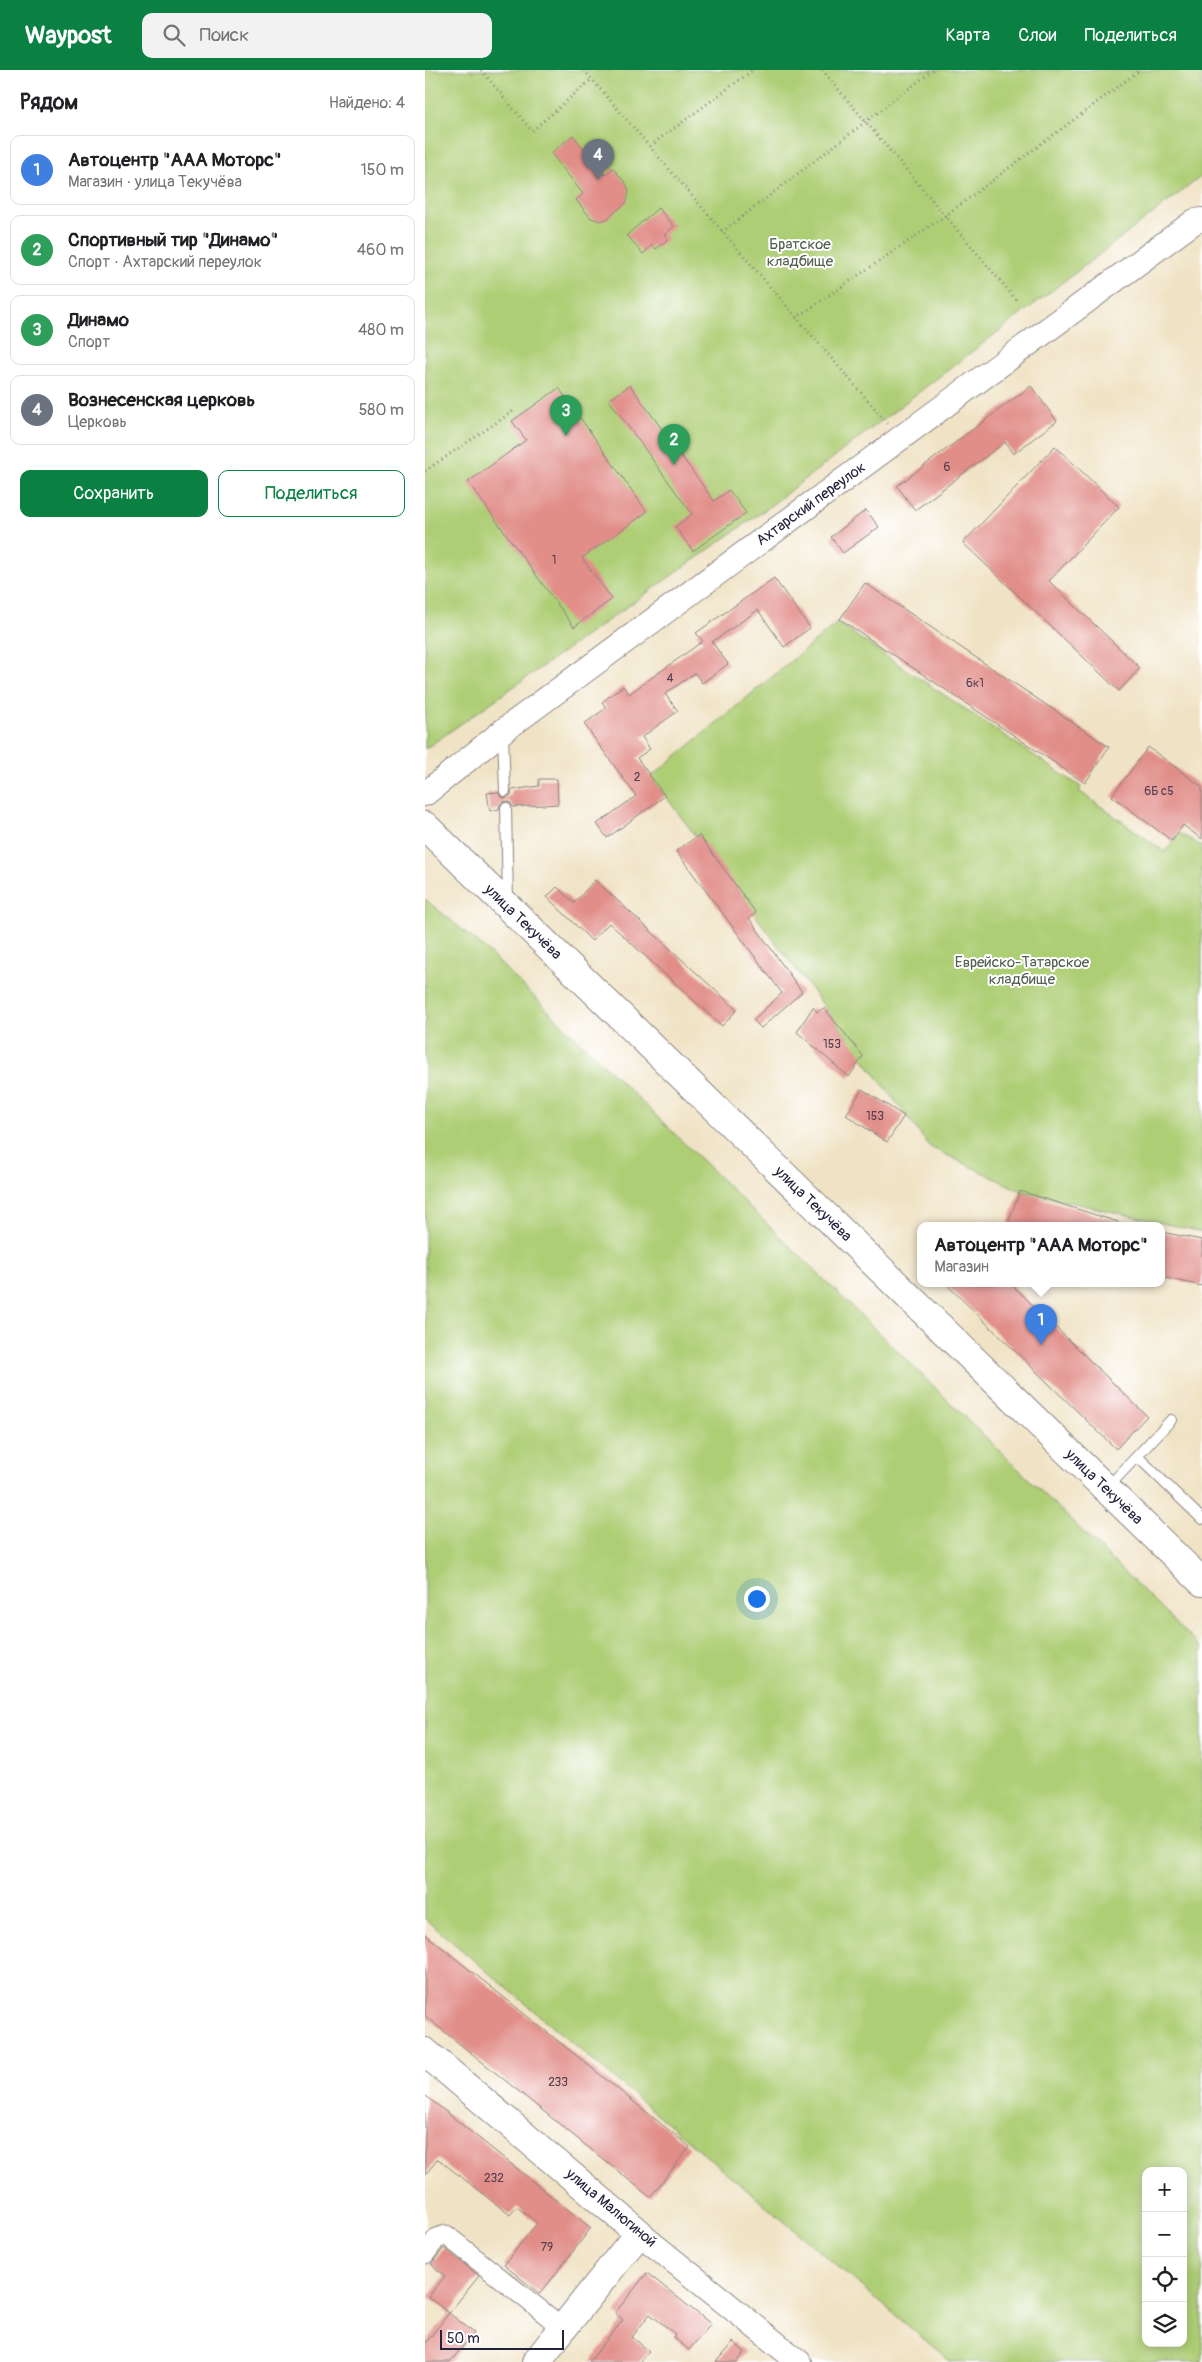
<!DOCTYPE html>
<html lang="ru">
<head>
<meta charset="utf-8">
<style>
	:root { --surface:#fff; --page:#f2f2f2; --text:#202124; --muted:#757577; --line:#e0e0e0; --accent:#0b8043 }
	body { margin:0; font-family:Pangolin,sans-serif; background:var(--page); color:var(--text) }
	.controls { position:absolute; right:15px; bottom:15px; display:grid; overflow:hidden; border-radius:10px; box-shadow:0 2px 12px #0003 }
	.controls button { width:45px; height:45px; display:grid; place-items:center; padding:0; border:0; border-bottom:1px solid var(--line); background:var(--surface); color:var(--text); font:25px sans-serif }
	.scale { position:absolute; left:15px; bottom:12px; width:124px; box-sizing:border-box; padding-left:5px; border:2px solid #22223b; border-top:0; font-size:14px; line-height:18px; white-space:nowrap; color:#22223b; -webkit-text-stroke:4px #fff; paint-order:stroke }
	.you { position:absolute; left:331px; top:1528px; width:18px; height:18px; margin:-12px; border:4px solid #fff; border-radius:50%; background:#1a73e8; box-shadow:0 0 0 8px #1a73e833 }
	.badge { display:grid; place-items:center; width:32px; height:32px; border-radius:50%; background:var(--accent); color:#fff; font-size:16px; font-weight:700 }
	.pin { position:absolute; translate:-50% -41px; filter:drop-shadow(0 1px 2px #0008) }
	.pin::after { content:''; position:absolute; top:26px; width:18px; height:15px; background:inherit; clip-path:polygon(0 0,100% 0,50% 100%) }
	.popup { position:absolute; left:492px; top:1152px; width:248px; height:65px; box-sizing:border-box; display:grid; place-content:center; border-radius:10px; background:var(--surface); filter:drop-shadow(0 1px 4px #0005); font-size:16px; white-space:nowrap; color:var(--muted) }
	.popup b { font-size:19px; color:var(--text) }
	.popup::after { content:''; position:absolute; left:50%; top:100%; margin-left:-10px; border:10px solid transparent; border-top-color:var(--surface) }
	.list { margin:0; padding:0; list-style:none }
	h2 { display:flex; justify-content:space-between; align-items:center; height:65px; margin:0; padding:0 20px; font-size:21px }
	h2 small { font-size:16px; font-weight:400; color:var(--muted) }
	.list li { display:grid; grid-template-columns:32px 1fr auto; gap:15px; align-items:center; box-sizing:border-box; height:70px; margin:0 10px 10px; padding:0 10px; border:1px solid var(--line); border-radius:10px }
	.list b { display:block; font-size:19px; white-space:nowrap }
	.list p { margin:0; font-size:16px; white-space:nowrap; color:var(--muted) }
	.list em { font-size:16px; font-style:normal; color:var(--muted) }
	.actions { display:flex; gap:10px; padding:15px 20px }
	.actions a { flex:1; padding:11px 0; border:1px solid var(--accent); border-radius:10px; text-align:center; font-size:18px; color:var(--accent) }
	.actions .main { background:var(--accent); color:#fff }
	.icon { flex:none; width:28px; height:28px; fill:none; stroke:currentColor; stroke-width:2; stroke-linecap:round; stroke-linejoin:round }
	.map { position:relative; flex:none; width:777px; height:2292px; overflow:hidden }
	header { display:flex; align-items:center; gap:30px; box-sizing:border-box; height:70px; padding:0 25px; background:var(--accent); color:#fff }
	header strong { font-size:24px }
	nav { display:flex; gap:28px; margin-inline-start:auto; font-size:18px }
	.search { width:350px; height:45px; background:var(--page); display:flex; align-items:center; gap:12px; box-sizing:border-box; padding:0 18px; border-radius:10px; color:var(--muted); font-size:19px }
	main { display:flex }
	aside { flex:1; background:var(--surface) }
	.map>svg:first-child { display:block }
</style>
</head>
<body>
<header>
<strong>Waypost</strong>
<div class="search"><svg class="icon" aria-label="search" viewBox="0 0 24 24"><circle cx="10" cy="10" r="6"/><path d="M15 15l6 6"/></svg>Поиск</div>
<nav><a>Карта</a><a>Слои</a><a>Поделиться</a></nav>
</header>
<main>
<aside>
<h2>Рядом<small>Найдено: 4</small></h2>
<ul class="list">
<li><span class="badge" style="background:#3f7fe0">1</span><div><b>Автоцентр &quot;ААА Моторс&quot;</b><p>Магазин · улица Текучёва</p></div><em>150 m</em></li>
<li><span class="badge" style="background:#2e9e5b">2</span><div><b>Спортивный тир &quot;Динамо&quot;</b><p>Спорт · Ахтарский переулок</p></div><em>460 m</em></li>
<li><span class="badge" style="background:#2e9e5b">3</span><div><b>Динамо</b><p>Спорт</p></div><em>480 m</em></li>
<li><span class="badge" style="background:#6b7280">4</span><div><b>Вознесенская церковь</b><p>Церковь</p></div><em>580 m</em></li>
</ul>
<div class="actions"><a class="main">Сохранить</a><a>Поделиться</a></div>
</aside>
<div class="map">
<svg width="777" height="2292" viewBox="0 0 777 2292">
	<rect width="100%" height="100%" fill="#fff"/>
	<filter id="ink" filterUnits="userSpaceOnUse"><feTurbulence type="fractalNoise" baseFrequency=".02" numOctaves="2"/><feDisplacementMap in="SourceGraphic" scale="10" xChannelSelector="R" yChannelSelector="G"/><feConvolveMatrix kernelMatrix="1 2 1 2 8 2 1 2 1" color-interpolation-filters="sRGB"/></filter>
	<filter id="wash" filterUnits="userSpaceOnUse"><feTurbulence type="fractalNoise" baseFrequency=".0096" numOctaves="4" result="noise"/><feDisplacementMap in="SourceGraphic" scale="20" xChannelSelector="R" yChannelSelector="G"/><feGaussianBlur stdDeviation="1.12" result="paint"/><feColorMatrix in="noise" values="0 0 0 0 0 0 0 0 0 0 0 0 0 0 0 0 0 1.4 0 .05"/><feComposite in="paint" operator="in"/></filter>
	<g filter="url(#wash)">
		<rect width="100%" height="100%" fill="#f0e3c5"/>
		<!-- green -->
		<path fill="#aece75" stroke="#687858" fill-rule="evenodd" d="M0,0H777V106L337,442L0,679Z
			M412,553L656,717L654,721L740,782L754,763L777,776V1162L596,1121L505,1077L226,707Z
			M0,829L57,876L777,1578V2292H526L0,1849ZM721,2101H758V2273H721Z"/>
		<g id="blocks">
			<!-- building -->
			<path fill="#e18d88" d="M148,65L180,105L188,98L202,115L204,121L202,132L182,149L175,151L166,148L151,130L158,124L126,83Z
				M233,138L249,156L239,165L243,169L231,179L227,175L218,184L202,165Z
				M205,315L289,431L304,420L321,443L268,481L250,457L267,444L184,330Z
				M606,316L632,351L588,384L580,372L490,440L472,416Z
				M134,318L222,442L157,488L187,529L149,557L43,412L101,370L87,351Z
				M630,376L694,437L624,511L715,598L694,621L538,473Z
				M441,440L454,457L418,483L406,467Z
				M349,508L385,558L359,577L333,540L287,572L303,594L277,613L270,603L240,624L253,641L217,667L225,679L212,688L240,726L182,768L172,754L211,726L159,654L181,638L177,632L198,616L204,624L278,571L271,563Z
				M440,513L684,677L660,713L415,549Z
				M723,677L777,717V769L758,755L747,771L687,726Z
				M114,709H132L133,734L88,737L85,732L80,731L75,734L74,739L65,741L62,723L73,722L76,727L81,728L86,725L87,720L114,716Z
				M274,765L331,843L324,848L377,922L336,958L328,950L357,923L251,781Z
				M170,810L312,940L297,956L184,853L167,871L122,827L132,817L149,833Z
				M388,937L392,942L399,938L438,986L424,1007L372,962Z
				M437,1019L479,1046L462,1072L421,1045Z
				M595,1121L693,1152L692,1156H593L583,1153Z
				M736,1162L777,1170V1216L736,1207Z
				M521,1214H586L722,1346L691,1379Z
				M0,1864L265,2077L225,2127L0,1946Z
				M0,2025L166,2158L115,2224L79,2195L112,2153L92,2137L85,2145L13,2089L0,2105Z
				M19,2178L54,2206L24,2243L3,2227L20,2206L6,2194Z
				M222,2203L286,2254L264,2280L248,2267L250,2264L225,2244L207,2267L224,2281L214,2292H164L198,2250L190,2243Z
				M24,2243L49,2263L25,2292H0V2274Z
				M308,2272L320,2282L312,2292H291Z"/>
		</g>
	</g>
	<g filter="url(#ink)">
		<use href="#blocks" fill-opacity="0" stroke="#898280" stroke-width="1"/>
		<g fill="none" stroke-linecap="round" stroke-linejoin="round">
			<defs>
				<path id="service" d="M78,664L80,721
					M81,738L83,831
					M712,1386L777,1449
					M682,1418L746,1350"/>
				<path id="minor" d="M0,2184L12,2168L21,2165L138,2258"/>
				<path id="tertiary" d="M0,724L78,661L770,151L777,150
					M214,2163L374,2292"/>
				<path id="secondary" d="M0,1982L214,2163L111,2292"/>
				<path id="primary" d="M0,756L777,1512"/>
			</defs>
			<!-- service casing -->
			<use href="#service" stroke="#898280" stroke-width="12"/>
			<!-- minor casing -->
			<use href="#minor" stroke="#898280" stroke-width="21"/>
			<!-- tertiary casing -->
			<use href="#tertiary" stroke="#898280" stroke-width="26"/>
			<!-- secondary casing -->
			<use href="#secondary" stroke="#898280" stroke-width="30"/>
			<!-- primary casing -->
			<use href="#primary" stroke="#898280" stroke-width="30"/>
			<!-- path -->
			<path stroke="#898280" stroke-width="3" stroke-dasharray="1 4" stroke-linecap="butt" d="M56,0L107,61L167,9
				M159,0L463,354
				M397,0L594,233
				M225,76L328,0
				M297,162L508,0
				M371,248L520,146L715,0
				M0,401L90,340"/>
			<!-- service -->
			<use href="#service" stroke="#fff" stroke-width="10"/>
			<!-- minor -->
			<use href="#minor" stroke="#fff" stroke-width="19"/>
			<!-- tertiary -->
			<use href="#tertiary" stroke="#fff" stroke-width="24"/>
			<!-- secondary -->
			<use href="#secondary" stroke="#fff" stroke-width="28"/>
			<!-- primary -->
			<use href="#primary" stroke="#fff" stroke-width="28"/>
		</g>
	</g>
	<g text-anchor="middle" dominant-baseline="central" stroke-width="4" stroke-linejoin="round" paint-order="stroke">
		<!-- number labels -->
		<g font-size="12" fill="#523d4e">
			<text x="522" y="397">6</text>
			<text x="129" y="490">1</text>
			<text x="245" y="608">4</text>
			<text x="550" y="613">6к1</text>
			<text x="212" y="707">2</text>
			<text x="734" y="721">6Б с5</text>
			<text x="407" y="974">153</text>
			<text x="450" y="1046">153</text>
			<text x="133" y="2012">233</text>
			<text x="69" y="2108">232</text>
			<text x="122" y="2177">79</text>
		</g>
		<!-- park labels -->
		<g font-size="15" fill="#535e4f" stroke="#fff">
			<text x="375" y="174">Братское<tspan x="375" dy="17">кладбище</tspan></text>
			<text x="597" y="892">Еврейско-Татарское<tspan x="597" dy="17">кладбище</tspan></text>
		</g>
		<!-- street labels -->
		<g font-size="15" fill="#22223b" stroke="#fff">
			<text transform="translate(386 434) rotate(-36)">Ахтарский переулок</text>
			<text transform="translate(98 852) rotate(44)">улица Текучёва</text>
			<text transform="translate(388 1134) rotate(44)">улица Текучёва</text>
			<text transform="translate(679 1417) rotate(44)">улица Текучёва</text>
			<text transform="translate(186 2138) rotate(40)">улица Малюгиной</text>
		</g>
	</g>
</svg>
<div class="controls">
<button>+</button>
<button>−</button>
<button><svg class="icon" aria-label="locate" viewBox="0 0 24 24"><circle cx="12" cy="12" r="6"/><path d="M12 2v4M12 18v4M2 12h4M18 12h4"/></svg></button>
<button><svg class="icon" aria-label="layers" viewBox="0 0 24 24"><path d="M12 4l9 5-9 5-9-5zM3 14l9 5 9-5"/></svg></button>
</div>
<div class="scale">50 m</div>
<div class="you"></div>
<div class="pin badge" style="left:616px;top:1275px;background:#3f7fe0">1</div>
<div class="popup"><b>Автоцентр &quot;ААА Моторс&quot;</b>Магазин</div>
<div class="pin badge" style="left:249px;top:395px;background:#2e9e5b">2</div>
<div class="pin badge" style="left:141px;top:366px;background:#2e9e5b">3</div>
<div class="pin badge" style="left:173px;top:110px;background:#6b7280">4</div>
</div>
</main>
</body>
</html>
